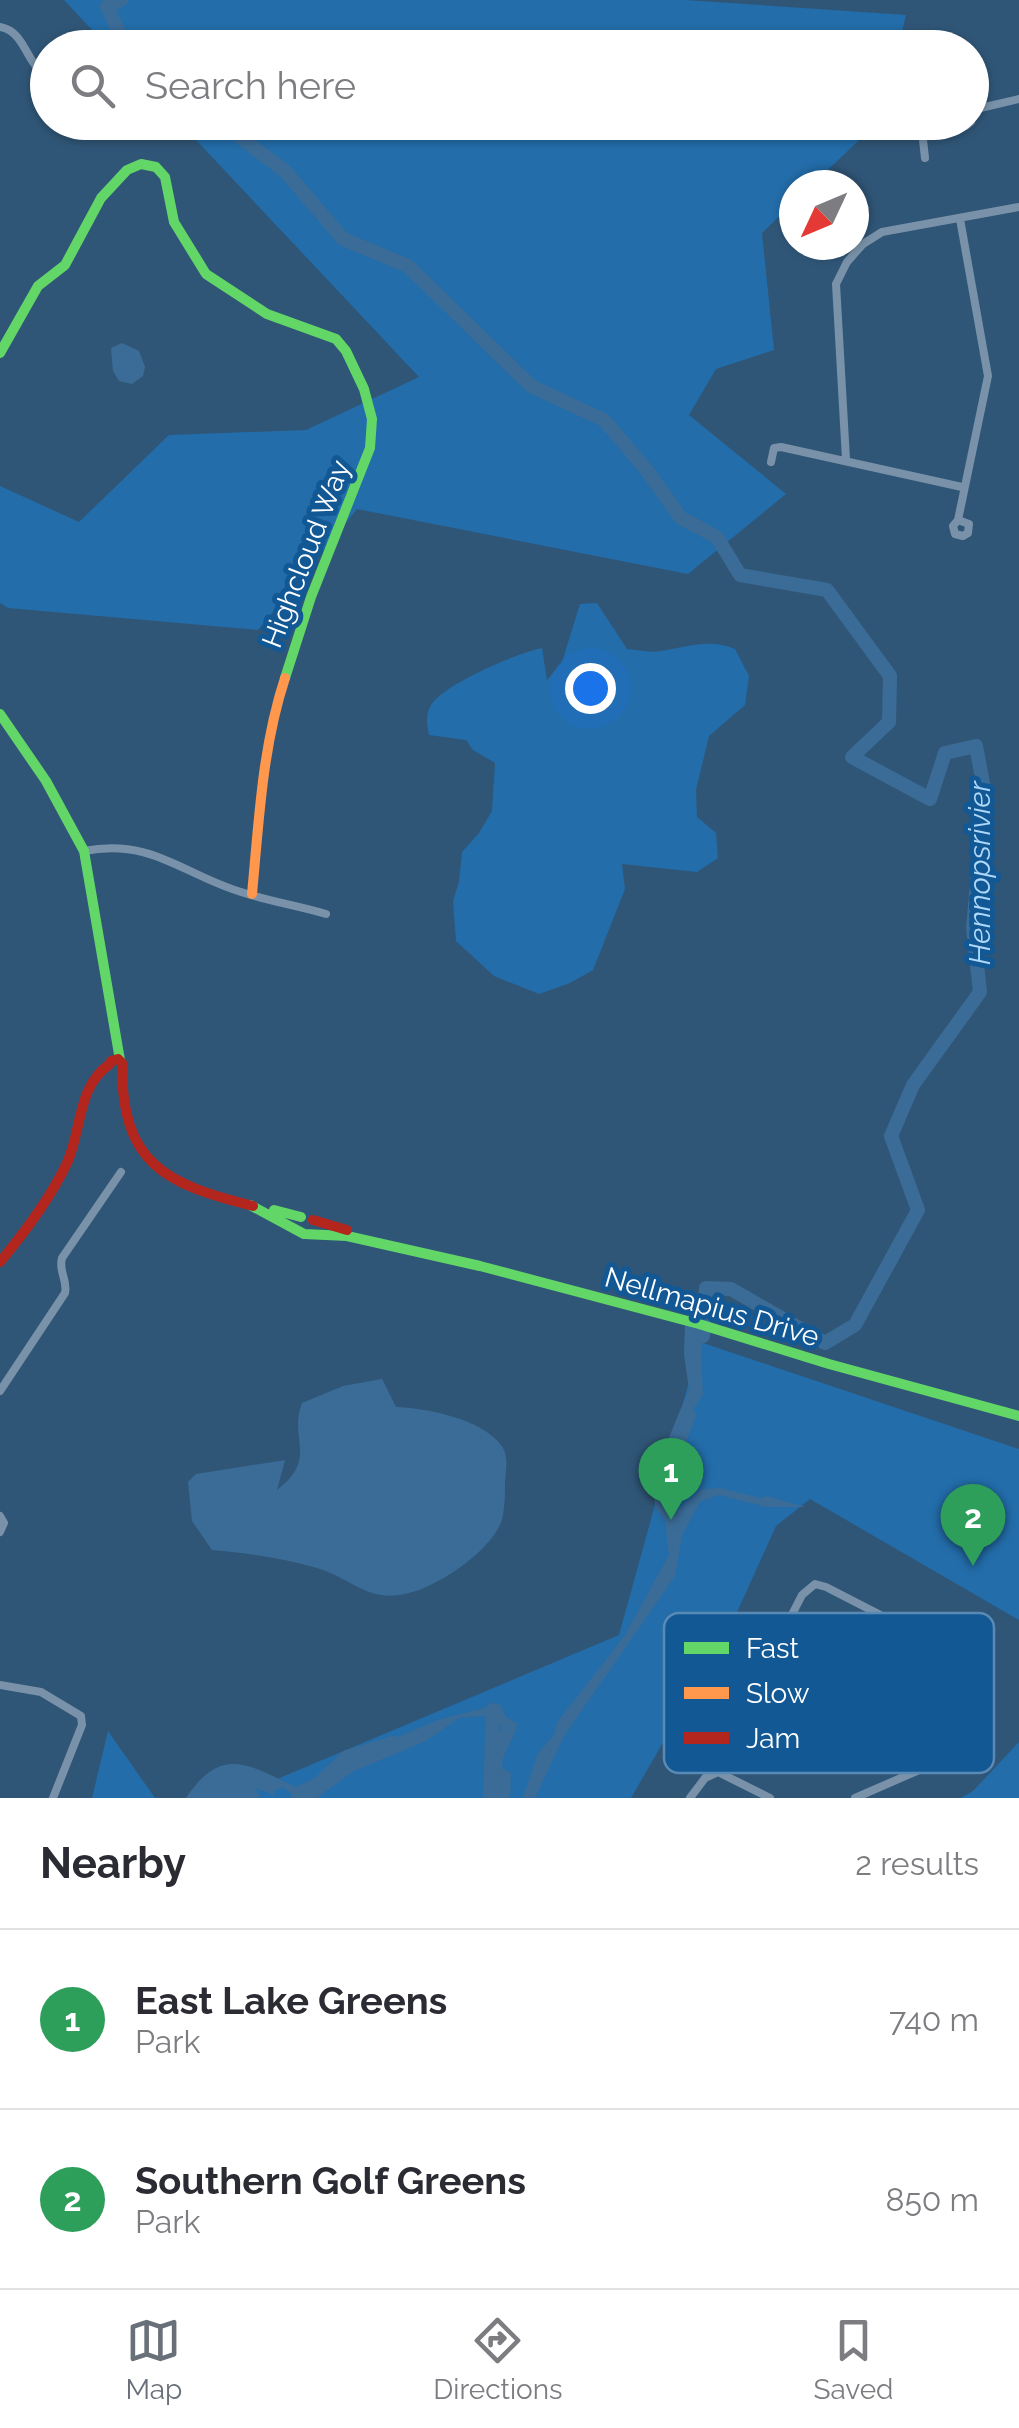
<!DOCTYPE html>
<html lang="en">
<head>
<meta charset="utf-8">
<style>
	:root { --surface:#fff; --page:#f7f7f7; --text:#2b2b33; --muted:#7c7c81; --line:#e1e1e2; --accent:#6a7079 }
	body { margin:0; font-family:Raleway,sans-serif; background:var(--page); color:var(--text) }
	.compass { position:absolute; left:779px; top:170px; width:90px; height:90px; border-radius:50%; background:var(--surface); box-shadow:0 2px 8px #0004; rotate:226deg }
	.you { position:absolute; left:590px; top:688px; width:35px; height:35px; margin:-25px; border:8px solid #fff; border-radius:50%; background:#1a73e8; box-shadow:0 0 0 15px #1a73e833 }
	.badge { display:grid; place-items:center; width:65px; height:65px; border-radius:50%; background:var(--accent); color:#fff; font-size:32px; font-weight:700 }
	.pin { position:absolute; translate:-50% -82px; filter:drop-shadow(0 2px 5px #0008) }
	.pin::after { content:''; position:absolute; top:52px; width:35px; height:30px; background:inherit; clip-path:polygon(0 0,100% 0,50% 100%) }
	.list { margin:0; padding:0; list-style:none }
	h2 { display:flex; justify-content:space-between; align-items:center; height:130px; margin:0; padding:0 40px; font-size:42px }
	h2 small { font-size:32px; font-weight:400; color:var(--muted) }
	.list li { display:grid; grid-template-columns:65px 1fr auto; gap:30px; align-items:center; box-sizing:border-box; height:180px; padding:0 40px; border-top:2px solid var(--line) }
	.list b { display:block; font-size:38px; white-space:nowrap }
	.list p { margin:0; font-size:32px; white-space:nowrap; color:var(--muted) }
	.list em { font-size:32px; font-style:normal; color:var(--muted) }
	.icon { flex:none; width:55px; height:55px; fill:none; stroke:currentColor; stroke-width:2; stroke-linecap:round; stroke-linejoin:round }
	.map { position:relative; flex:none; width:1019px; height:1798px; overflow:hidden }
	.search { position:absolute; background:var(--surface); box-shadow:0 2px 8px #0004; left:30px; right:30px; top:30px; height:110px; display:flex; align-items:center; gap:25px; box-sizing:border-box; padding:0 35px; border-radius:55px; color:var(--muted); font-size:38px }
	.sheet { height:490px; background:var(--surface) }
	nav { display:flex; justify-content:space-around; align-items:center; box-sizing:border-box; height:140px; border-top:2px solid var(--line); background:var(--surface); font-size:28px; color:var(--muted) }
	nav a { display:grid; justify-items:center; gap:5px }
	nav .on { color:var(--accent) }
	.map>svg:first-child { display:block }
</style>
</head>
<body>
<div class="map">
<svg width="1019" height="1798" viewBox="0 0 1019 1798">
	<rect width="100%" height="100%" fill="#305677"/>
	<!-- green -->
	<path fill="#236daa" d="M64,0H685L906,15L898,48H109Z
		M180,123H877L812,185H794V202L762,233L774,350L716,369L689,415L786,494L688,574L357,509L258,630L8,608L0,603V486L79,522L169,435L306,430L419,377Z
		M597,603L627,649C638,650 650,653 661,651C687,647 709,638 735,649L749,676L745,705L709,736L696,790L697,817L716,833L718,858L697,872L622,864L625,889L593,970L570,983L539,994L494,976L456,941L453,901L459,882L462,852L479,833L492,811L495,763L473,750L466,740L429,735C426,721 425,710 436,699C455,680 515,654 542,648L547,680L562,662L580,604Z
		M700,1342L1019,1449V1620L810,1499L776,1526L733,1621L631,1798H232L619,1635Z
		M108,1731L155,1798H92Z
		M1019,1742V1798H961L973,1791Z"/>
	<!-- water -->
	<path fill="#3b6c97" d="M122,343L139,351L145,367L143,376L132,384L119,381L113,371L111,348Z
		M694,1299L706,1321L701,1353L703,1395L688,1417L679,1441L669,1494L675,1513L702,1489L720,1488L761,1498L767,1496L805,1507H766L719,1495L700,1502L682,1535L675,1576L564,1736L535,1798H523L538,1753L554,1735L558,1721L625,1635L669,1555L665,1521L655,1507L653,1476L689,1389L684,1354L685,1325Z
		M382,1379L396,1407C426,1408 482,1419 501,1445C509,1455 506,1469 505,1481C505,1493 505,1508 502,1519C494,1548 444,1582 416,1591C369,1606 358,1581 317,1568C282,1558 248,1553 212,1550L192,1521L188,1482L196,1474L285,1460L277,1490C319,1458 288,1439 302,1403L343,1386Z
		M500,1704L506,1717L517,1723C515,1741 502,1750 502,1768L511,1773L510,1798H496L488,1771L487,1747H495L502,1726L493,1725L486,1737L488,1719L483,1716L459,1718L426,1741L352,1772L317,1798H291V1794L283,1787L274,1791V1795L256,1788L260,1798H186C222,1744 248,1765 296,1787L321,1775L332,1765L438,1720Z"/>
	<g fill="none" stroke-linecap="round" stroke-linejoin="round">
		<!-- river -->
		<path stroke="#3b6c97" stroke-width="14" d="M121,0L107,6L126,48
			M220,122L285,171L343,239L408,266L531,386L604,420L645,468L681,518L717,537L740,575L827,590L890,676L889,722L852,757L930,799L945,753L976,746L985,794L973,928L980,992L913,1085L891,1136L918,1210L855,1325L825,1343L731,1289L706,1288L703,1336
			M670,1513L669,1494L688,1473L678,1444L689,1415
			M304,1798L347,1757L393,1743
			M490,1798L493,1710"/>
		<!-- street -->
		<path stroke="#7992a9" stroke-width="8" d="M0,27C27,32 25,66 48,75
			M972,110L1019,99
			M958,122L966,126L971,122
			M925,158L922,131L926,122
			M846,459L836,284L847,262L863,244L882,232L1019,207
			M771,462L774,448L781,447L962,487
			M958,520L969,524L968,533L963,536L955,534L953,526L958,520L988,376L960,219
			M84,851C152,838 182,874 241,892C269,901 298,906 326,914
			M0,1391L65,1293C68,1280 58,1271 62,1258L121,1172
			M0,1516L4,1523L0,1532
			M0,1685L41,1692L81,1716L82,1725L53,1798
			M821,1726C799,1718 760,1712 755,1687L802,1595L815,1584L826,1587L970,1661C983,1671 992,1684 986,1700L926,1767L855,1798
			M690,1798L705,1778L718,1772L770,1798"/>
		<!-- fast -->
		<path stroke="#63d668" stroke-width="10" d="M0,353L38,286L65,265L101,198L127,170L141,164L156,167L165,177L174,222L206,274L267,314L336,339L346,351L364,389L372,419L370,448L311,597L285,678
			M0,714L46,781L84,851L120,1060
			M250,1205L304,1234L347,1236L480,1266L699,1324L829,1364L1019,1416
			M274,1210L301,1217"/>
		<!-- slow -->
		<path stroke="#ff974d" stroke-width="10" d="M252,894C259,821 262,748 285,678"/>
		<!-- jam -->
		<path stroke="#b3261e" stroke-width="10" d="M111,1061L118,1059L122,1063C121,1163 164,1184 253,1206
			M313,1220L347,1230
			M0,1262C25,1232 50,1199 67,1163C82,1130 77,1086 110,1064"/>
	</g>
	<g text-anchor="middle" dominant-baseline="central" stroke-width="10" stroke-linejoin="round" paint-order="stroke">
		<!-- street labels -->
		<g font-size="28" fill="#fff" stroke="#125895">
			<text transform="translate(306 554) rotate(-69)">Highcloud Way</text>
			<text transform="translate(712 1307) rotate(16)">Nellmapius Drive</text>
		</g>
		<!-- water labels -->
		<g font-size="30" font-style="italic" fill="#aed8f9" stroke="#125895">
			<text transform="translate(979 873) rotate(-90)">Hennopsrivier</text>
		</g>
	</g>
	<!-- legend -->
	<rect x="664" y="1613" width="330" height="160" rx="15" fill="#125895" stroke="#598ab5" stroke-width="2.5"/>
	<rect x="684" y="1642" width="45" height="12" fill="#63d668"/>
	<rect x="684" y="1687" width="45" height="12" fill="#ff974d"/>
	<rect x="684" y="1732" width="45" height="12" fill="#b3261e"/>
	<g font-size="28" fill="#fff">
		<text x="746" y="1658">Fast</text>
		<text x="746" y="1703">Slow</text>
		<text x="746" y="1748">Jam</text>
	</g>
</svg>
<svg class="compass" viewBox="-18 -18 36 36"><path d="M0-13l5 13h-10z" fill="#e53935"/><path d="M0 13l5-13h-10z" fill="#7c7c81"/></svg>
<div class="you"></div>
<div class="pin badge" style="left:671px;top:1520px;background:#2e9e5b">1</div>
<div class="pin badge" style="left:973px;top:1566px;background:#2e9e5b">2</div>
<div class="search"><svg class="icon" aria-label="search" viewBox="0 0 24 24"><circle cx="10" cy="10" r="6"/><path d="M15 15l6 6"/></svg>Search here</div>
</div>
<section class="sheet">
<h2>Nearby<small>2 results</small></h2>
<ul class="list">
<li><span class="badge" style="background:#2e9e5b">1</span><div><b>East Lake Greens</b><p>Park</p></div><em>740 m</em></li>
<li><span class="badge" style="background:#2e9e5b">2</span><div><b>Southern Golf Greens</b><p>Park</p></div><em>850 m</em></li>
</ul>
</section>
<nav>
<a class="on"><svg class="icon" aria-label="map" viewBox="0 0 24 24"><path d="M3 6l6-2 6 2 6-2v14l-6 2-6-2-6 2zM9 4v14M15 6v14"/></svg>Map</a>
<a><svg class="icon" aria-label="directions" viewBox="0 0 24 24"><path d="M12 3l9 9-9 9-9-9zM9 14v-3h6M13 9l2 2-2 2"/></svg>Directions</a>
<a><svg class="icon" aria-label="saved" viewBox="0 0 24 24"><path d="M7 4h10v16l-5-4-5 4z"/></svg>Saved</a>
</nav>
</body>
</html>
